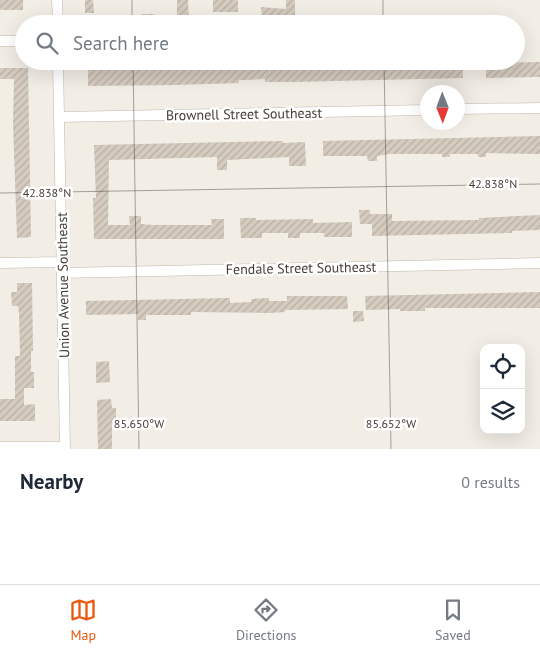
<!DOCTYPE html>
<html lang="en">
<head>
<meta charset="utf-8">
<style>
	:root { --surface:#fff; --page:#f2f2f3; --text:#1f2937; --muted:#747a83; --line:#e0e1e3; --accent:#ea580c }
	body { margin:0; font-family:"PT Sans",sans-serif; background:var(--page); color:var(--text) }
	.controls { position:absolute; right:15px; bottom:15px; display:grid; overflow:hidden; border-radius:10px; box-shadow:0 5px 20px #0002 }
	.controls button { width:45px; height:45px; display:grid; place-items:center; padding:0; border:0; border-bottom:1px solid var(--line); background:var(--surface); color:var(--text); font:25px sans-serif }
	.compass { position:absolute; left:420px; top:85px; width:45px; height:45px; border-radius:50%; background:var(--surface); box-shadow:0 5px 20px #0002; rotate:179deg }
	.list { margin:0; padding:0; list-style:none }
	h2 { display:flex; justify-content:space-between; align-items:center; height:65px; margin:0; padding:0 20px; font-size:21px }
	h2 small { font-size:16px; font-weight:400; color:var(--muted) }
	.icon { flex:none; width:28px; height:28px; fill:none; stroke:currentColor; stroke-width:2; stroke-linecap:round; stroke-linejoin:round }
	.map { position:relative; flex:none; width:540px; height:449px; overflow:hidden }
	.search { position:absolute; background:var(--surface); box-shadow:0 5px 20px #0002; left:15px; right:15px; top:15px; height:55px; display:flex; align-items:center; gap:12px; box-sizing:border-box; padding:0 18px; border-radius:28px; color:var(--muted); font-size:19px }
	.sheet { height:135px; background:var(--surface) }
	nav { display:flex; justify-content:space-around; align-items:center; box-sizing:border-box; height:70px; border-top:1px solid var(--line); background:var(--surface); font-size:14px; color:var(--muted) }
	nav a { display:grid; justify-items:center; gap:2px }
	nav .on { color:var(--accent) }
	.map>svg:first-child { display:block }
</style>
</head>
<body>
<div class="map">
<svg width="540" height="449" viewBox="0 0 540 449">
	<defs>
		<pattern id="building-hatch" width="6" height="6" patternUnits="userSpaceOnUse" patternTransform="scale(1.25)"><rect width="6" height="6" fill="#d5cbbf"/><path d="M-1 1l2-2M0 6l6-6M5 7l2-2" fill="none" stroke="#b8afa5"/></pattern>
	</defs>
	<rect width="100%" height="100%" fill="#f2ede5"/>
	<!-- building -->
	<path fill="url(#building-hatch)" d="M0,0H23V10H0Z
		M85,0H93L94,13H85Z
		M177,0H188L189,24H177Z
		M213,0H238V12H213Z
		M286,0H295V24H283L282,18H262L261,7L286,9Z
		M142,14H154V24H142Z
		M88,61H103V70H155L154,65L190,64V61H200V66H216V61H235V66L279,64V68L357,66L366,65V61H375V65H389L390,66L463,63V78L293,82H265V79L247,80H239V83L175,85L88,86Z
		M486,61H496V63L540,62V77L486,78Z
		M0,68H28L31,237L17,238L13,123L14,79H0Z
		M540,136V154L486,153V157H478V154H450V157H442V154H389L377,156V161H368L367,156H323V141Z
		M283,141V143L305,142L306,166H289V157L227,160V170H217V157L109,160L108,225H130L129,216H141V224L153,225H212L211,219H224V239H94L93,198H96L94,145Z
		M359,210H370V214H392V221L479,220V218L540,215V230L512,231V233L372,236V224H360Z
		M240,218H256V220L313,219V223L352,222V237H324V233H300V238H288V233H262V238H241Z
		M17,283H32L33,351H31V372H34V388H24V405L35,404V421H0V399H15V356H20L19,314L18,306H12L11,292H17Z
		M540,292V308H425V311H400V309L366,310L365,296Z
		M287,296H347L348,309L285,310V312L269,313L191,312V315H146V320H138V314L86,315V301L230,298V303L251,302V299L269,298V301H287Z
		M353,311H363L364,321L353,322Z
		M109,361L110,382L96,383V362Z
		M111,399L112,408H116V426H112V449H98L97,400Z"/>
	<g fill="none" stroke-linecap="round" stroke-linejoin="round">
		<defs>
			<path id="minor" d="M57,0L58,24
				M0,41H24
				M58,61L65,449
				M458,109L540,108
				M60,117L428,110
				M0,263L63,262
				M62,273L540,263
				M0,447H65"/>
		</defs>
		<!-- minor casing -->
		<use href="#minor" stroke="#bfb7ac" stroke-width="11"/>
		<!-- minor -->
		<use href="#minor" stroke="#fff" stroke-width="10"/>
	</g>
	<!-- ticks -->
	<path fill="none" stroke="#443d35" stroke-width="1" stroke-opacity="0.45" d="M132,0V24M383,0V24M133,61L139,449M384,61L391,449M0,193L540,184"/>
	<g text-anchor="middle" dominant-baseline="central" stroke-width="5" stroke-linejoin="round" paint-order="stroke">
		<!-- street labels -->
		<g font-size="14" fill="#443d35" stroke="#fff">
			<text transform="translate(244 114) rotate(-1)">Brownell Street Southeast</text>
			<text transform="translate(301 268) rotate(-1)">Fendale Street Southeast</text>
			<text transform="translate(63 285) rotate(-91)">Union Avenue Southeast</text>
		</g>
	</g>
	<g font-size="12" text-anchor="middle" fill="#443d35" stroke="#fff" stroke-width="5" stroke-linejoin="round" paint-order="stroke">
		<text x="493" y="188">42.838°N</text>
		<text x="47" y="197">42.838°N</text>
		<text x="139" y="428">85.650°W</text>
		<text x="391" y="428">85.652°W</text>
	</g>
</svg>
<div class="controls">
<button><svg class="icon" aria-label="locate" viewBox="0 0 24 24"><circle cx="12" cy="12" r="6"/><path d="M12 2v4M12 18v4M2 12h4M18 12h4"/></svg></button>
<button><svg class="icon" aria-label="layers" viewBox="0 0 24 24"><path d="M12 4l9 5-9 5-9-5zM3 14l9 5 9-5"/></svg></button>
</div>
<svg class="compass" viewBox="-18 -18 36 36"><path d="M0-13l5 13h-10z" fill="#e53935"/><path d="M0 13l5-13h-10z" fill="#747a83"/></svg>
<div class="search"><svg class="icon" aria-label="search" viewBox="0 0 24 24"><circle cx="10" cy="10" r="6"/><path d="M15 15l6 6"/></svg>Search here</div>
</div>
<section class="sheet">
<h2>Nearby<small>0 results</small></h2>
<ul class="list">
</ul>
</section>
<nav>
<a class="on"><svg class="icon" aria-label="map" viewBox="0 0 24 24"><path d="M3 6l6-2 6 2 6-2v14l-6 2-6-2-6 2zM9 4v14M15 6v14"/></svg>Map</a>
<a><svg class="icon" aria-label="directions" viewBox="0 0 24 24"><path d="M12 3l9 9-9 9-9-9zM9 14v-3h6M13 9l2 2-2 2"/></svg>Directions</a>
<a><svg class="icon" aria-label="saved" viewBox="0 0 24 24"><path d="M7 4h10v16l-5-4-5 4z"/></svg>Saved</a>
</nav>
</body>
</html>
